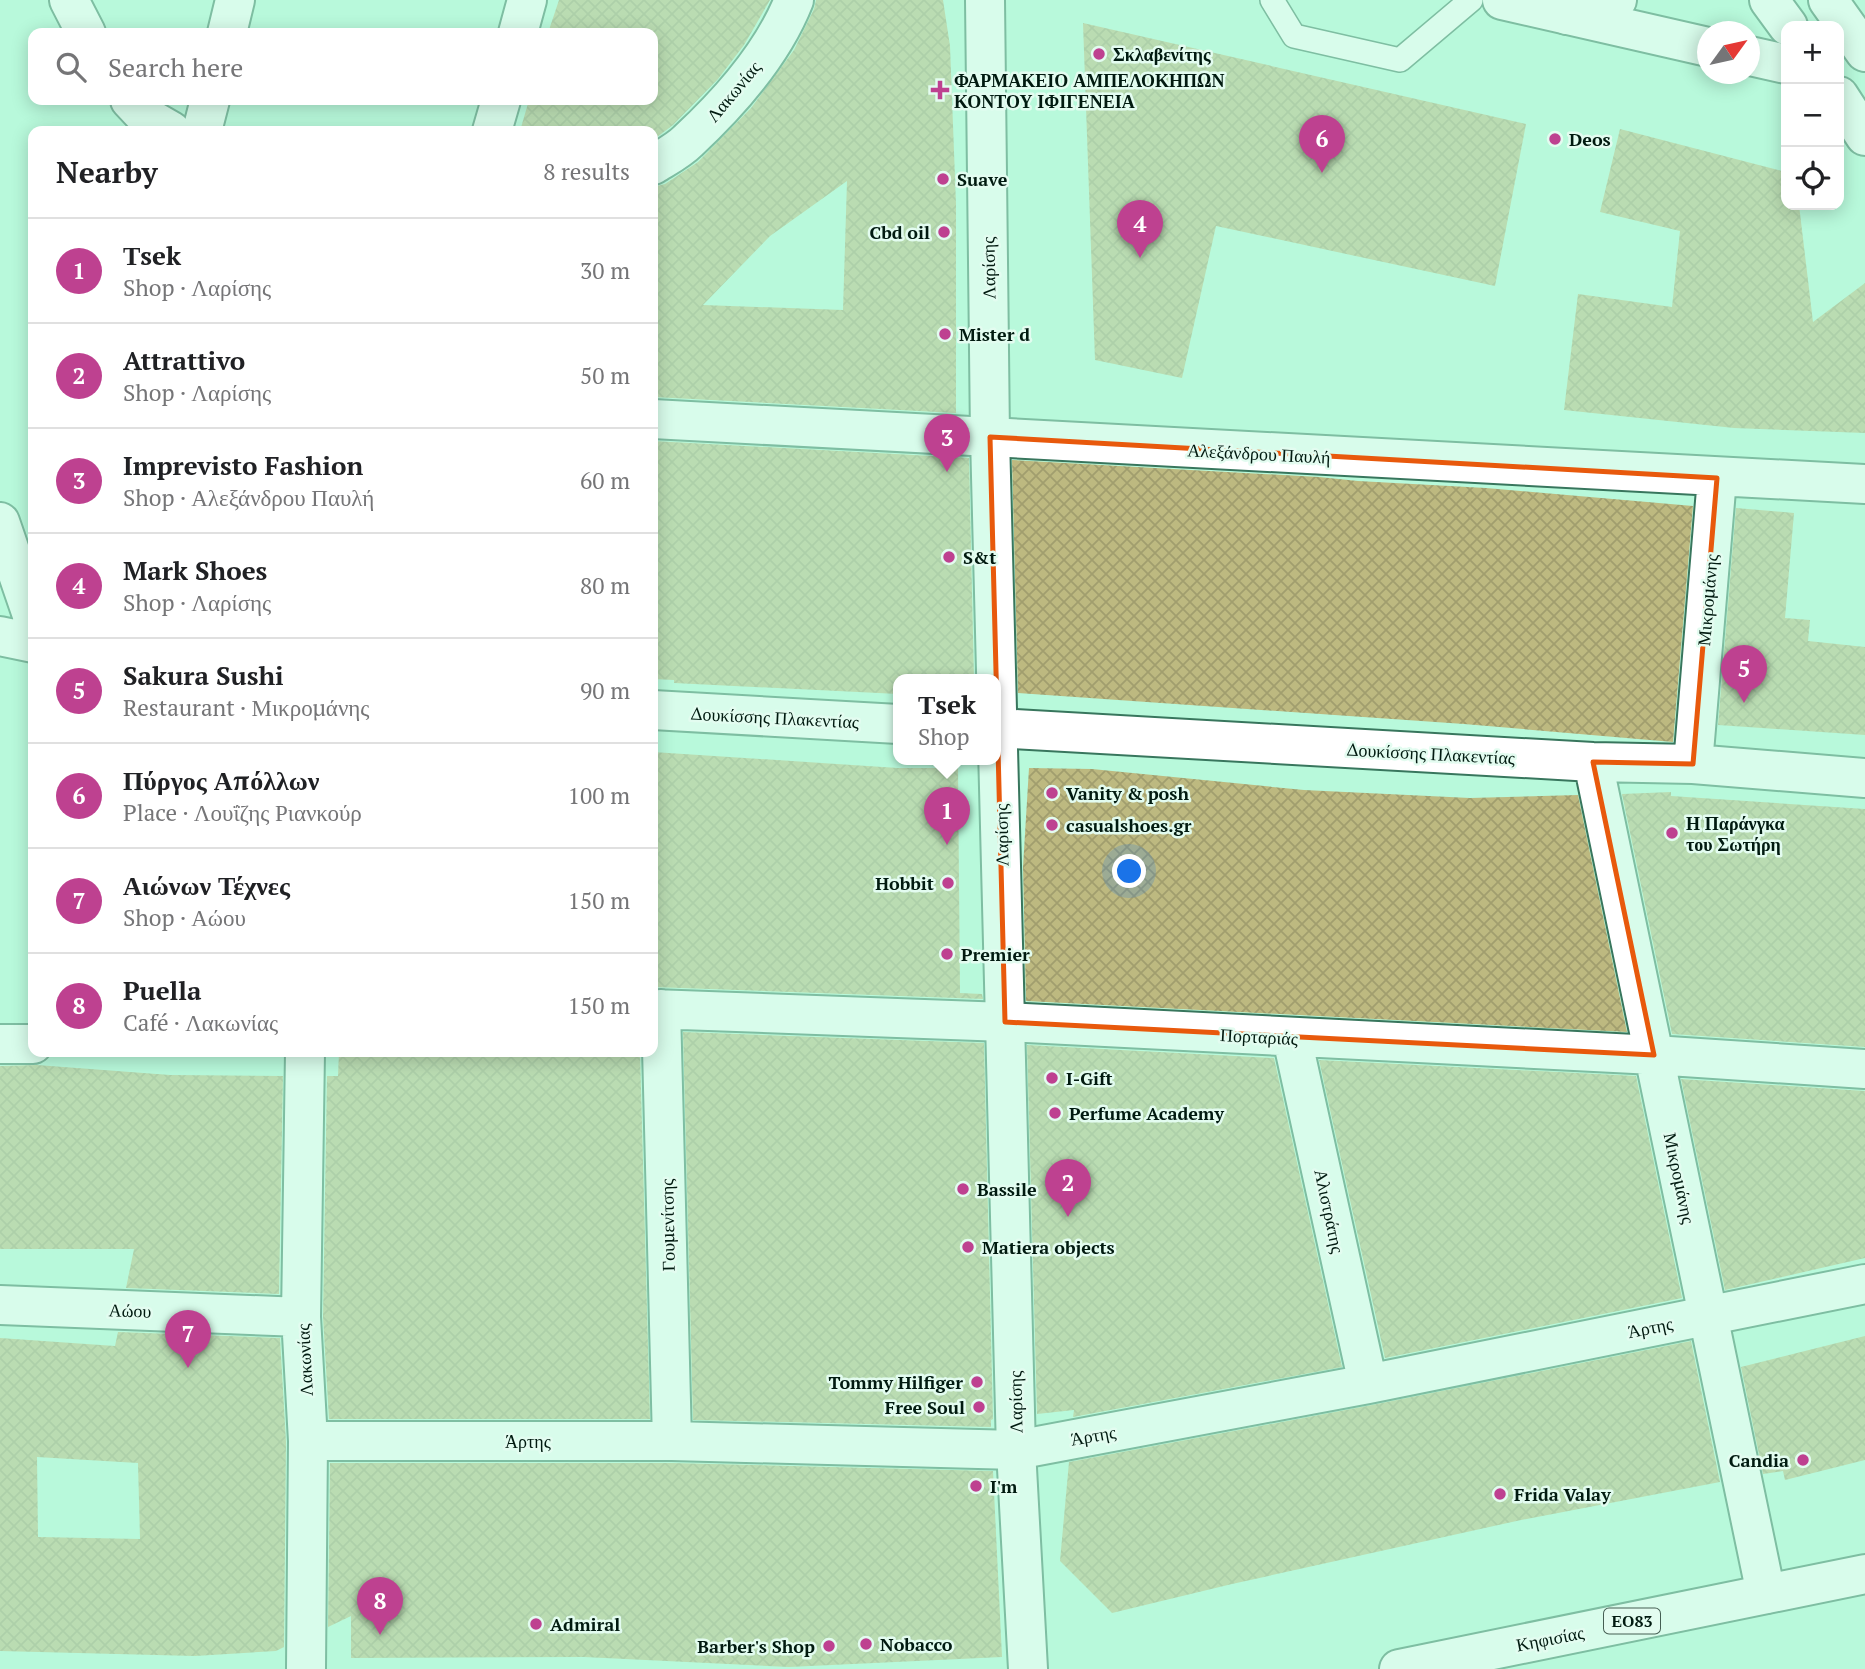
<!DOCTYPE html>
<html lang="en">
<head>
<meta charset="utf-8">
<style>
	:root { --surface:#fff; --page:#f2f2f2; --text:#202124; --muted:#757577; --line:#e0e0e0; --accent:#be4190 }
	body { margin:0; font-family:"PT Serif",serif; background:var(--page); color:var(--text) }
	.controls { position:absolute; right:21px; top:21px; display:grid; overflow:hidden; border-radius:14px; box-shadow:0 4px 18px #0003 }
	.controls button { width:63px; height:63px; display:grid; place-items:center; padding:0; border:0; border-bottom:2px solid var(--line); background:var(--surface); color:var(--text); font:35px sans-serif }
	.compass { position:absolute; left:1697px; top:21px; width:63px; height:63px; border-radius:50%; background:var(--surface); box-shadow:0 4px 18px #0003; rotate:57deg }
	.you { position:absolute; left:1130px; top:872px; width:24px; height:24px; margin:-18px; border:5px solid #fff; border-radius:50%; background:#1a73e8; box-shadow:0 0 0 10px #1a73e833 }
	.badge { display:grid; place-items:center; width:46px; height:46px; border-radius:50%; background:var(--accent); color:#fff; font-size:23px; font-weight:700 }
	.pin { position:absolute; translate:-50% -58px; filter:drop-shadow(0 2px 4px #0008) }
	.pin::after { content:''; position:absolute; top:37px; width:24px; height:21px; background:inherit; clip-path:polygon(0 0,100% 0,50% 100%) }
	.popup { position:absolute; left:893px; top:674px; width:108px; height:91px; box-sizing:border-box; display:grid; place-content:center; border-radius:14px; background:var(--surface); filter:drop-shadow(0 2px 5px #0005); font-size:23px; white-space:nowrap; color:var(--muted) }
	.popup b { font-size:26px; color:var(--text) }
	.popup::after { content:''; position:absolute; left:50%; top:100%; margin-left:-14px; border:14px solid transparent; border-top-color:var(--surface) }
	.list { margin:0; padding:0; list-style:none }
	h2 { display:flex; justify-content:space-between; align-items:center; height:91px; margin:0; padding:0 28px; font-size:30px }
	h2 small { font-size:23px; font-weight:400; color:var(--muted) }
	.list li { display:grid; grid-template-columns:46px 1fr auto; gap:21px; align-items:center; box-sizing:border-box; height:105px; padding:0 28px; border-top:2px solid var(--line) }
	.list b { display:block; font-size:26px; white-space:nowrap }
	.list p { margin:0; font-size:23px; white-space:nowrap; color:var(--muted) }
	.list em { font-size:23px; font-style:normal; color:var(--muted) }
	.icon { flex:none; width:38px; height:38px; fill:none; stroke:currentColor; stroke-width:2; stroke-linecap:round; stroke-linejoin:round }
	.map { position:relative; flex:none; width:1865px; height:1669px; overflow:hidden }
	.search { position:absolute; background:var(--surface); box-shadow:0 4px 18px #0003; left:28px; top:28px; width:630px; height:77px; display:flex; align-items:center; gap:18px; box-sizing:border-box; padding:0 24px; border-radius:14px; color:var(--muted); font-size:26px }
	.panel { position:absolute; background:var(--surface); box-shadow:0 4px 18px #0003; left:28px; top:126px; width:630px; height:931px; border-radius:14px }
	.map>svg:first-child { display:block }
</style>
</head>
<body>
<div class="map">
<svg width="1865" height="1669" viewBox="0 0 1865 1669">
	<defs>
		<pattern id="building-cross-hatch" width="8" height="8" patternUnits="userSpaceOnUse" patternTransform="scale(1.75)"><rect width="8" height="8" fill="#bdb980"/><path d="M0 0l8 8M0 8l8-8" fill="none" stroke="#a19e6e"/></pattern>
	</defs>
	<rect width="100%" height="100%" fill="#b8f9db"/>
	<!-- building -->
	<path fill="url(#building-cross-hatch)" fill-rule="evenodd" d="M559,0H770L744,45L718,79L673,125L653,140V131H520L529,100H653V33H548Z
		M816,0H943L950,46L956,204V413L653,397V187L665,184L698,162L751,108L794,50L814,9ZM847,181L843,310L703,305L770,236Z
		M1083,23L1526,124L1495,286L1216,226L1182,378L1095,360Z
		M1620,129L1786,172V205H1799L1813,322L1865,283V433L1734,428L1564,410L1578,294L1672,307L1680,231L1600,212Z
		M653,441L969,458L974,679H898V694L674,683V680L653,679Z
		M1012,460L1319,477L1358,481L1486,488L1693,506L1673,742L1464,724L1018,693Z
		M1736,508L1794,513L1785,618L1810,620L1808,641L1865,647V735L1718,725Z
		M653,752L898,768H958L960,993L982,994L983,999L653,987Z
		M1029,768L1092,769L1304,790L1470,798L1578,795L1627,1032L1026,1001L1023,867Z
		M1671,792V796L1865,809V1047L1672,1034L1622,794Z
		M683,1032L984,1043L993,1419L991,1420V1427L693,1420Z
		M1027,1045L1274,1058L1342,1367L1073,1417L1074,1410L1037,1414Z
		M339,1052H640L650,1419H329L323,1317L327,1076H338Z
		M1319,1060L1636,1076L1682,1298L1385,1358Z
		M37,1065L170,1075L283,1076L279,1294L126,1288L134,1249H0V1066Z
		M1681,1079L1865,1091V1258L1725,1290Z
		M118,1332L280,1338L286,1442L284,1647L276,1651L195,1656L0,1651V1338L115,1346ZM37,1457L138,1463L140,1539L38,1537Z
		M1865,1336V1460L1785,1480L1783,1471L1763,1474L1741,1367Z
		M1691,1341L1720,1482L1521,1520L1232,1584L1112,1613L1060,1561L1069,1462L1372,1405Z
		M330,1463H672L993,1471L1002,1657L789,1667L584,1657L351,1658V1616L328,1627Z"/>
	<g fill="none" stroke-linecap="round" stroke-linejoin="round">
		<defs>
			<path id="service" d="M1272,0L1294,36L1400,60L1471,0"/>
			<path id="minor" d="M69,0L86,33
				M1502,0L1708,47
				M227,33L235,0
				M518,33L527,0
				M1750,56L1786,64
				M130,100L145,116L171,131
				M202,131L210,100
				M492,131L501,100
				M653,165C664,158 678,151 688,141C730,102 773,53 794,0
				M653,419L1865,484
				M0,522L33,618
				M0,636L33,643
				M653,710L898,724
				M996,728L1593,762L1693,764L1865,778
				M1593,762L1766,1594
				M1693,764L1717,478
				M653,1009L1005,1022L1654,1055L1865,1069
				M661,1009L672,1441
				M1292,1038L1368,1384
				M0,1044H33
				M305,1052L301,1317L308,1441L306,1669
				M0,1305L301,1317
				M308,1441H672L1016,1450L1368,1384L1865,1284"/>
			<path id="tertiary" d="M985,0L990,437L1016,1450L1028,1669
				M1769,0L1788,26
				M1828,0L1865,52
				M1567,15L1617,0
				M1839,96L1865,136"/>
			<path id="primary" d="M1399,1669L1865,1574"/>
		</defs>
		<!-- service casing -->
		<use href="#service" stroke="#38765d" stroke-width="26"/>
		<!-- minor casing -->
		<use href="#minor" stroke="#38765d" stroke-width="42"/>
		<!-- tertiary casing -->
		<use href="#tertiary" stroke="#38765d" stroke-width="42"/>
		<!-- primary casing -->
		<use href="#primary" stroke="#38765d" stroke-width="42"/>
		<!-- service -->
		<use href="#service" stroke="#fff" stroke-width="23"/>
		<!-- minor -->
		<use href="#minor" stroke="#fff" stroke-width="38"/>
		<!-- tertiary -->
		<use href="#tertiary" stroke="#fff" stroke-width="38"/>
		<!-- primary -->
		<use href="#primary" stroke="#fff" stroke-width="38"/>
	</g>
	<!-- marked area -->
	<path d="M0 0H1865V1669H0ZM990,437L1717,478L1693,764L1593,762L1654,1055L1005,1022Z" fill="#b8f9db" fill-opacity=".55" fill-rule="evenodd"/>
	<path fill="none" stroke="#e8590c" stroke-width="5" stroke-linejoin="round" d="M990,437L1717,478L1693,764L1593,762L1654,1055L1005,1022Z"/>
	<!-- markers -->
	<g fill="#be4190" stroke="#e3fcf0" stroke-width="2.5">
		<circle cx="1099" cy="54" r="7"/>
		<path d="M936.5 79.5h7v7h7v7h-7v7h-7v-7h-7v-7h7z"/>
		<circle cx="1555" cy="139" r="7"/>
		<circle cx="943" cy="179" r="7"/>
		<circle cx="944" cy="232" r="7"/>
		<circle cx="945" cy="334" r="7"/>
		<circle cx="949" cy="557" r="7"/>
		<circle cx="1052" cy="793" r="7"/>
		<circle cx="1052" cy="825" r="7"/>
		<circle cx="1672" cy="833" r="7"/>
		<circle cx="948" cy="883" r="7"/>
		<circle cx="947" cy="954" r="7"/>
		<circle cx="1052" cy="1078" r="7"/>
		<circle cx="1055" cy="1113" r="7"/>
		<circle cx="963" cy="1189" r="7"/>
		<circle cx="968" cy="1247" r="7"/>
		<circle cx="977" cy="1382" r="7"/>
		<circle cx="979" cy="1407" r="7"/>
		<circle cx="1803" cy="1460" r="7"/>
		<circle cx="976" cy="1486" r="7"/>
		<circle cx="1500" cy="1494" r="7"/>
		<circle cx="536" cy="1624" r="7"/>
		<circle cx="866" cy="1644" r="7"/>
		<circle cx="829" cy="1646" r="7"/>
	</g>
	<g text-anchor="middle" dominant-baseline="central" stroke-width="5" stroke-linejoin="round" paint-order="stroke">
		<!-- shield labels -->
		<rect fill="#e3fcf0" stroke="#455e53" stroke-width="2" x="1604" y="1608.5" width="56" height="25" rx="5"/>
		<g font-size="16" font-weight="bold" fill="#011a10">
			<text x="1632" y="1621">ΕΟ83</text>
		</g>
		<!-- poi labels -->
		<g font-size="18" font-weight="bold" fill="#011a10" stroke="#e3fcf0" text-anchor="start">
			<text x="1113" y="54">Σκλαβενίτης</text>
			<text x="954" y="80">ΦΑΡΜΑΚΕΙΟ ΑΜΠΕΛΟΚΗΠΩΝ<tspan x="954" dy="21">ΚΟΝΤΟΥ ΙΦΙΓΕΝΕΙΑ</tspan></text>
			<text x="1569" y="139">Deos</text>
			<text x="957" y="179">Suave</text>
			<text x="930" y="232" text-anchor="end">Cbd oil</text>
			<text x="959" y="334">Mister d</text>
			<text x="963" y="557">S&amp;t</text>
			<text x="1066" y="793">Vanity &amp; posh</text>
			<text x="1686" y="823">Η Παράνγκα<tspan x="1686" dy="21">του Σωτήρη</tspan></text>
			<text x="1066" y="825">casualshoes.gr</text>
			<text x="934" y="883" text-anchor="end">Hobbit</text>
			<text x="961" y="954">Premier</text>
			<text x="1066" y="1078">I-Gift</text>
			<text x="1069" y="1113">Perfume Academy</text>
			<text x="977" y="1189">Bassile</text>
			<text x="982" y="1247">Matiera objects</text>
			<text x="963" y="1382" text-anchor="end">Tommy Hilfiger</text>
			<text x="965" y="1407" text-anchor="end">Free Soul</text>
			<text x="1789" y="1460" text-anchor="end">Candia</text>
			<text x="990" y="1486">I'm</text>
			<text x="1514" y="1494">Frida Valay</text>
			<text x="550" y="1624">Admiral</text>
			<text x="880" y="1644">Nobacco</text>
			<text x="815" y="1646" text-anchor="end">Barber's Shop</text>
		</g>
		<!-- street labels -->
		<g font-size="18" fill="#011a10" stroke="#e3fcf0">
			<text transform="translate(733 91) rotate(-50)">Λακωνίας</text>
			<text transform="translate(988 268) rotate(-91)">Λαρίσης</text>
			<text transform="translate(1259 453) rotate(3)">Αλεξάνδρου Παυλή</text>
			<text transform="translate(1707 600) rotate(-85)">Μικρομάνης</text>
			<text transform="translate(775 717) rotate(3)">Δουκίσσης Πλακεντίας</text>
			<text transform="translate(1431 753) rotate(3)">Δουκίσσης Πλακεντίας</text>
			<text transform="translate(1001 835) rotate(-91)">Λαρίσης</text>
			<text transform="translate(1259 1036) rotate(3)">Πορταριάς</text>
			<text transform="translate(1680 1178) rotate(78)">Μικρομάνης</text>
			<text transform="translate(1330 1211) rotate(78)">Αλιστράτης</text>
			<text transform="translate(667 1225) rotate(-91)">Γουμενίτσης</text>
			<text transform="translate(130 1310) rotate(2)">Αώου</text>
			<text transform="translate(1650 1327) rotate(-11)">Άρτης</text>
			<text transform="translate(304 1360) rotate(-93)">Λακωνίας</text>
			<text transform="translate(1015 1402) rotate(-91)">Λαρίσης</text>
			<text transform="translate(1093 1435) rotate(-10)">Άρτης</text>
			<text x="528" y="1441">Άρτης</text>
			<text transform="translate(1550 1638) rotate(-11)">Κηφισίας</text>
		</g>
	</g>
</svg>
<div class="controls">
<button>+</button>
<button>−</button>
<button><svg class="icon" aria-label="locate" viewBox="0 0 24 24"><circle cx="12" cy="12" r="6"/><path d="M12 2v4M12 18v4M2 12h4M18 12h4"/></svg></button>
</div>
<svg class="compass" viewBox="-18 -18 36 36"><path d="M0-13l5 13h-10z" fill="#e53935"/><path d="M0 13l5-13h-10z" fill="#757577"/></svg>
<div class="you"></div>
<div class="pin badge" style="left:947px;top:845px">1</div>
<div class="popup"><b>Τsek</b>Shop</div>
<div class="pin badge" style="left:1068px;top:1217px">2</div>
<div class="pin badge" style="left:947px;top:472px">3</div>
<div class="pin badge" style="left:1140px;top:258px">4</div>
<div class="pin badge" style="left:1744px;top:703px">5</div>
<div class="pin badge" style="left:1322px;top:173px">6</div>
<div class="pin badge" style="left:188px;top:1368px">7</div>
<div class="pin badge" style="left:380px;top:1635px">8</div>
<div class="search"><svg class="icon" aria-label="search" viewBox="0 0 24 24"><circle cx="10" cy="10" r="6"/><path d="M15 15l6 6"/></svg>Search here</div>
<section class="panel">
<h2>Nearby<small>8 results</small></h2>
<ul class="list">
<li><span class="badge">1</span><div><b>Τsek</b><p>Shop · Λαρίσης</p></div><em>30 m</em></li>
<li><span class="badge">2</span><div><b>Attrattivo</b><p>Shop · Λαρίσης</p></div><em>50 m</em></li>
<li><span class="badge">3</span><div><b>Imprevisto Fashion</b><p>Shop · Αλεξάνδρου Παυλή</p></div><em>60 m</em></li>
<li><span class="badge">4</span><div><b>Mark Shoes</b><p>Shop · Λαρίσης</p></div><em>80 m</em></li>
<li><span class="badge">5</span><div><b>Sakura Sushi</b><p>Restaurant · Μικρομάνης</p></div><em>90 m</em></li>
<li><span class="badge">6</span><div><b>Πύργος Απόλλων</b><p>Place · Λουΐζης Ριανκούρ</p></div><em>100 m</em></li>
<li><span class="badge">7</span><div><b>Αιώνων Τέχνες</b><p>Shop · Αώου</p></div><em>150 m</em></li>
<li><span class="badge">8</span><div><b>Puella</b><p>Café · Λακωνίας</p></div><em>150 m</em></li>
</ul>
</section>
</div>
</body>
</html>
